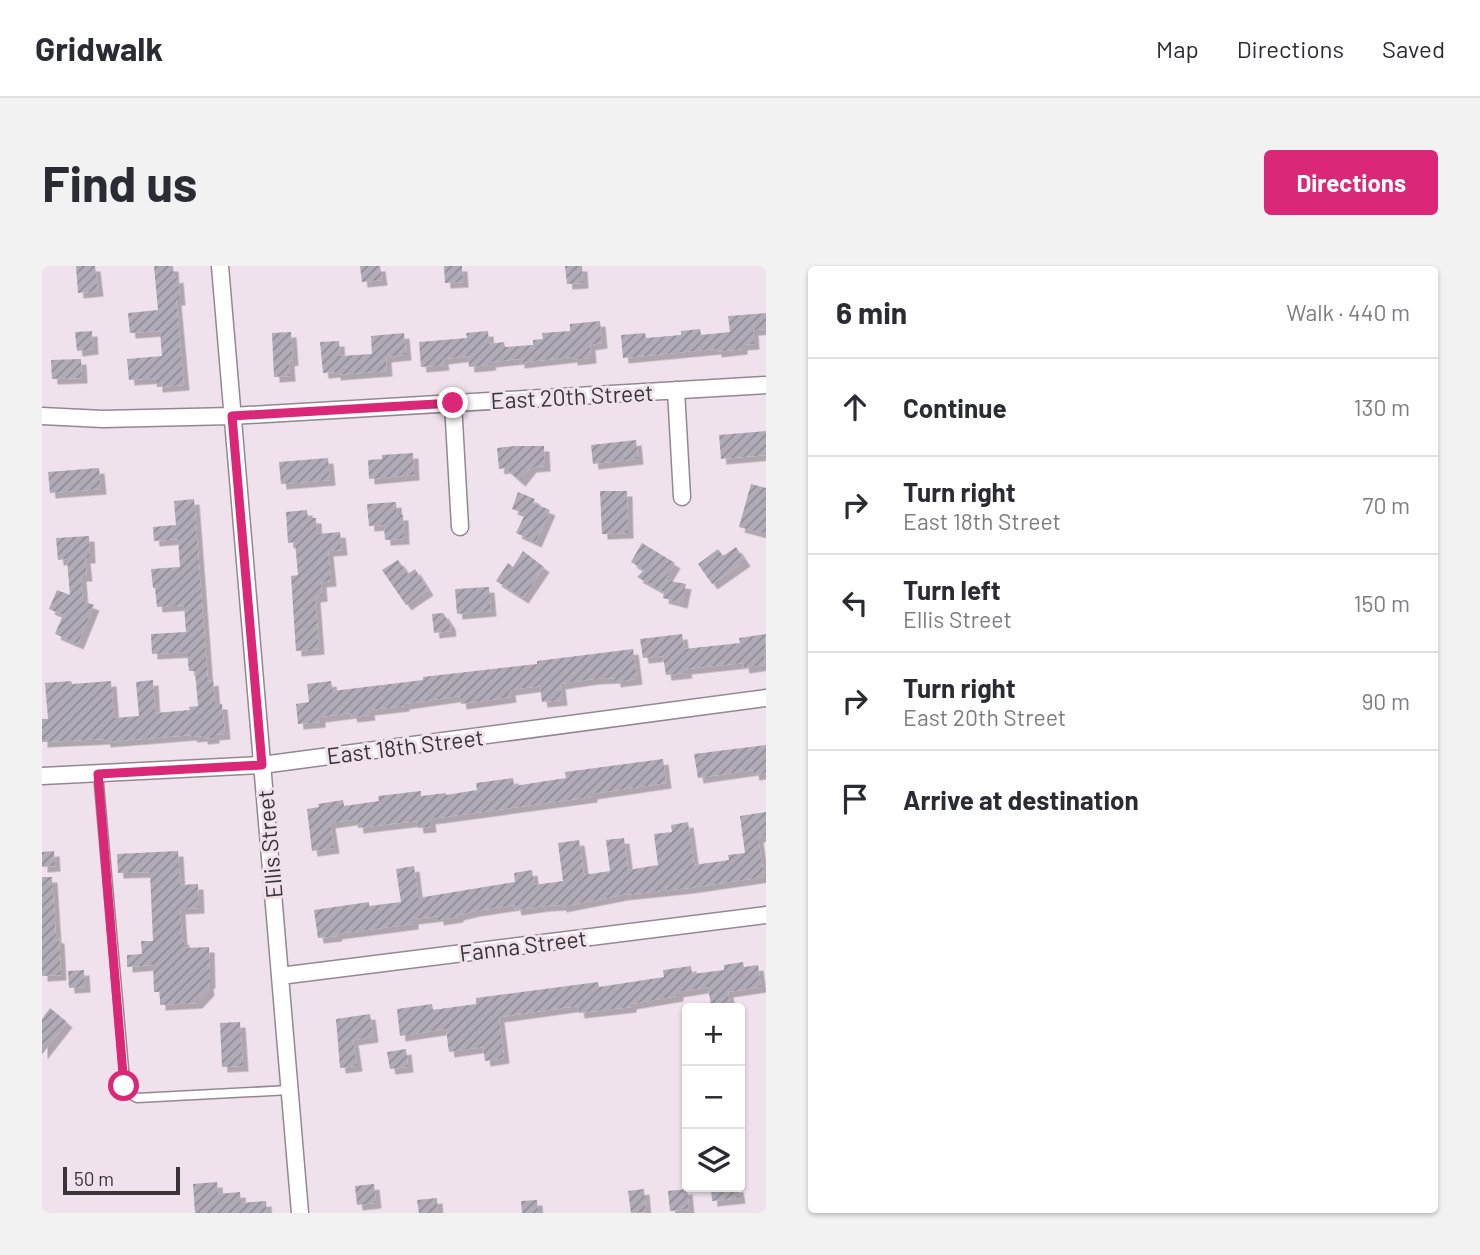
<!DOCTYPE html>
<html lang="en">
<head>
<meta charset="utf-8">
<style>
	:root { --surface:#fff; --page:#f2f2f3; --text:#2b2b33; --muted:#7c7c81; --line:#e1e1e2; --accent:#db2777 }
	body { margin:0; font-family:Barlow,sans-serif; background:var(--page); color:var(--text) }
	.controls { position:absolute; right:21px; bottom:21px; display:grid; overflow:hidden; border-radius:7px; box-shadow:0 2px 5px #0004 }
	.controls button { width:63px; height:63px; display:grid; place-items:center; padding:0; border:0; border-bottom:2px solid var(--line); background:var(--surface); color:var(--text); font:35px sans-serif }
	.scale { position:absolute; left:21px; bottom:18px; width:117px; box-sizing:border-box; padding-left:7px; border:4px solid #383437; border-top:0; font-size:19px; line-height:24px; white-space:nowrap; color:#383437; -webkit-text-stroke:5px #efe2ec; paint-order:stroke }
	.stop { position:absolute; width:21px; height:21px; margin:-16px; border:5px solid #db2777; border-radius:50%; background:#fff }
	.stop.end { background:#db2777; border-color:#fff; box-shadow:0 2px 7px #0008 }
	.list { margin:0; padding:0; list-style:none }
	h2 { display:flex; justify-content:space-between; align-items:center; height:91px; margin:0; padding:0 28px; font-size:30px }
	h2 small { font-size:23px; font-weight:400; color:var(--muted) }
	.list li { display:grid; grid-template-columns:46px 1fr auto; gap:21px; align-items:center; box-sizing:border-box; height:98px; padding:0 28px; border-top:2px solid var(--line) }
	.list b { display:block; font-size:26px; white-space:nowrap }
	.list p { margin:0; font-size:23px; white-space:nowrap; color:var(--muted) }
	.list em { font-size:23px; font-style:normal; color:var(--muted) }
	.icon { flex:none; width:38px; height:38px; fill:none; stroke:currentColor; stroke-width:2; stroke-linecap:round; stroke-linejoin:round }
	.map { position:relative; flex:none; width:724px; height:947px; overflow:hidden; border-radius:7px }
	header { display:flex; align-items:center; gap:42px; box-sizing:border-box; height:98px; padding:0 35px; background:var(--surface); border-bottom:2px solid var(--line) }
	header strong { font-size:33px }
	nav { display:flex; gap:38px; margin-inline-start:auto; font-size:24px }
	.intro { display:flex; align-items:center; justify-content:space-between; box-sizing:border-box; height:168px; padding:0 42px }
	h1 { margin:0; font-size:49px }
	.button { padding:18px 32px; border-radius:7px; background:var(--accent); color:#fff; font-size:24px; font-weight:700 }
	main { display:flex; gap:42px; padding:0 42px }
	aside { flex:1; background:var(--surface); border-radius:7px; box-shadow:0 2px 5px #0004 }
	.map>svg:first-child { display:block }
</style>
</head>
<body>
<header>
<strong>Gridwalk</strong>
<nav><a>Map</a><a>Directions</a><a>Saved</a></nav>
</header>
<div class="intro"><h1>Find us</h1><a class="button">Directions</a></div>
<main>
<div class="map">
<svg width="724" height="947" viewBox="0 0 724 947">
	<defs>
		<pattern id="building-hatch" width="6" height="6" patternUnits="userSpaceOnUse" patternTransform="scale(1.75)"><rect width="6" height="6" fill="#b0abb7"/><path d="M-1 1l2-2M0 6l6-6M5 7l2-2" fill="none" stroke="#908c96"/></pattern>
		<filter id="shadow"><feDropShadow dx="5.5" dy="5.5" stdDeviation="0" flood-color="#0004"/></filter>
	</defs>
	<rect width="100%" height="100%" fill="#efe2ec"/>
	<!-- building -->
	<path fill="url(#building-hatch)" filter="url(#shadow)" d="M34,0H53L56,25L36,27Z
		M112,0H131L132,12L136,11L138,34H134L142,119L115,121V112L87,114L85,93L120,90L118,65L88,67L86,47L116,44Z
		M318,0H338L340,14L320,16Z
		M402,0H420L421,16L403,17Z
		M523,0H540L541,17L525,18Z
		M724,47V63L711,64L712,78L700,79V83L674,86V83L581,92L579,69L603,67L604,72L639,69V65L658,63L659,69L688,66L686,50Z
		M558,55L560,77L548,79L549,92L530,94V91L477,97V93L448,96L449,99L427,101L426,90L401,93L402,99L379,101L377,76L425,72L424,67L446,65L447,78L462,76L463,81L491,79V74L501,73L500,67L528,65V58Z
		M50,65L51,83L35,85L33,66Z
		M249,66L251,94L247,95L248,110L232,111L230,67Z
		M362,67L364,89L344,91L345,105L293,109V106L281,107L278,76L297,75L298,90L330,88L329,70Z
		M39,93L40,112L10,113L9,94Z
		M724,165V189L679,193L677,169Z
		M594,174L596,193L551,198L549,179Z
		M473,180H502L503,200L489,201L478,215L463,202L457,203L455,182Z
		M371,187L372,209L327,213L326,194L340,193V189Z
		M286,192L288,214L239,218L237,196Z
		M57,202L59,223L8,227L6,206Z
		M709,218L724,222V268L697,261Z
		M558,225H585L586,267L560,268Z
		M476,226L493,233L491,237L508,244L494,276L474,267L483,248L470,243Z
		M152,233L166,415L171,414L173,438H180L183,468L172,469V472L160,473V470L150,471L149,469L63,476V473L0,476V453H6L3,417L29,415L30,418L69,415L72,452L97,450L94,416L111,414L113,447L148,444L147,441L156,440L153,405H147L145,386L110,388L109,368L144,366L142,339L115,341L113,322H111L109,303L138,301L136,273L112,275L111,261L134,259L132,235Z
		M354,236L355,249H361L362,273L343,274L342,259L327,260L325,238Z
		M265,244L266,252H274L275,268L298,266L300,284L286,285L289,315L279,316L280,330L273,331L277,383L254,385L249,310L256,309L253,276L246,277L244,246Z
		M47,270L48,292H43L45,310H39L41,335L52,339L36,378L13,368L21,349L7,343L15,324L28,329L25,293L16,294L14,272Z
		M600,277L633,297L623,314L644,318L640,337L621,332L622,326L595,311L602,304L589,296Z
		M694,281L703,295L670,318L656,298L676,283L681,290Z
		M481,285L502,301L481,332L454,315L466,297L471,301Z
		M356,294L366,308L373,303L386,324L364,339L340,304Z
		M447,321L449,345L415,348L413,323Z
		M401,347L408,358L409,365L392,367L390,348Z
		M640,368L642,383L698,377L697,372L724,368L722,399L702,402L701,397L644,403L645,407L624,409L621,390L601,392L598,373Z
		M591,383L595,413L573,416V412L551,413L518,418L520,434L500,436L498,420L468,424L469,431L419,438L418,430L362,438V440L327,444L328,449L310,451L309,447L278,451V456L256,458L254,438L267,436L265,418L289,415L291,425L381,414V411L495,398V395Z
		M724,479V507L712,509L711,504L656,512L652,488Z
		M621,493L624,517L550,528V531L388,553L389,561L376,562L375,555L316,562L315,553L288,557L292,582L270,585L265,543L277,541L276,538L301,534L302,540L337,535L336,530L379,525V530L404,527V529L435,524L434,517L471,512L472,520L524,512L523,506Z
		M724,546V569L716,571L722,611L647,622L580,629L519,641V639L502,640L474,644L473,639L433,645L416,649V651L396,654V650L371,653V658L294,668L295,670L276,672L272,644L327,636V640L359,636L354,603L372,600L376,632L473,616L472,607L490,604L492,619L521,615L516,577L537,574L542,609L568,605L564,574L582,572L586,604L616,599L612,568L630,566L629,559L646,556L652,599L687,594L686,589L703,587L698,550Z
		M12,585L13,600L0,601V586Z
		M136,585L138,619L156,618L157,642L138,643L140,674L142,673V682L167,681L168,717H166L167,724L155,737L118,739V726H112L111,699L85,701V689L100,688L99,675H111L108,606L76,607L75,588Z
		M0,611H10L14,672H17L19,709L0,710Z
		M701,696L702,701L716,699L719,721L686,726L688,738L669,740L666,721L636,726V730L589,738V741L537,747L536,740L457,751L462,792L443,795L441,781L407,786L404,763L358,770L355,743L390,738L391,744L434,738V732L556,716L557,721L622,711L621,704L649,700L650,708L682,704V699Z
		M42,704L43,721L27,722L26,705Z
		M8,742L25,756L0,788V753Z
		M328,748L331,771L311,774L315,800L298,802L294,753Z
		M198,756L201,800L180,801L178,757Z
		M364,783L366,801L348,803L345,786Z
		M175,916L176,928L198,926L199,937L224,935L225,947H153L151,918Z
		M332,918L334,937L315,939L313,920Z
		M669,921H696L698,932L670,935Z
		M602,923L604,946L589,947L586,925Z
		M645,923L647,943L628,945L626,925Z
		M395,932L396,947H377L375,934Z
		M495,934L496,947H480L479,935Z"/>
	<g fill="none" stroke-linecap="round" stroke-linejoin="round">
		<defs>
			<path id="service" d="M56,507L84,826L95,832L248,824"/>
			<path id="minor" d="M178,0L258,947
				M634,124L640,231
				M411,137L418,261
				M0,150L61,153L190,150L724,119
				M0,510L220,499L724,432
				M238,710L724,649"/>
		</defs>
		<!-- service casing -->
		<use href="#service" stroke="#938891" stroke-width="11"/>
		<!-- minor casing -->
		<use href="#minor" stroke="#938891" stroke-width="19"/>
		<!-- service -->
		<use href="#service" stroke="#fff" stroke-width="8"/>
		<!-- minor -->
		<use href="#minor" stroke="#fff" stroke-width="16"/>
	</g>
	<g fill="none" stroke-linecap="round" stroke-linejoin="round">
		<!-- route -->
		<path stroke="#db2777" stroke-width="9" d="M82,820L56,508L220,499L190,150L411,137"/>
	</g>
	<g text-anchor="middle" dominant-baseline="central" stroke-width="6" stroke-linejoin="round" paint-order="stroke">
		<!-- street labels -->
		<g font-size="23" fill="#383437" stroke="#efe2ec">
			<text transform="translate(530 130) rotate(-3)">East 20th Street</text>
			<text transform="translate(363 480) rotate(-7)">East 18th Street</text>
			<text transform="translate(227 578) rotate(-95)">Ellis Street</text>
			<text transform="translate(481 679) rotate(-7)">Fanna Street</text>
		</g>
	</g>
</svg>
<div class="controls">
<button>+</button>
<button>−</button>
<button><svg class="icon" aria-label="layers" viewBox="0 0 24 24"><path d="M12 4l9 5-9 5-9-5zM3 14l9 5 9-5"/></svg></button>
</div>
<div class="scale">50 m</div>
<div class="stop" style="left:82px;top:820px"></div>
<div class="stop end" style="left:411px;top:137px"></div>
</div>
<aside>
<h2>6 min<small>Walk · 440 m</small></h2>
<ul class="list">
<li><svg class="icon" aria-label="ahead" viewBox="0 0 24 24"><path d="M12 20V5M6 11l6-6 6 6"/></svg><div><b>Continue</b></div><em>130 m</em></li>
<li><svg class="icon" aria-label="right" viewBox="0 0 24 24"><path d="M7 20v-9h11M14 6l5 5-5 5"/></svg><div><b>Turn right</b><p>East 18th Street</p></div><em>70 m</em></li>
<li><svg class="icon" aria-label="left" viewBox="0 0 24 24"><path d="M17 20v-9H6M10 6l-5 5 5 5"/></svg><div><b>Turn left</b><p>Ellis Street</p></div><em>150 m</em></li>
<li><svg class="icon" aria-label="right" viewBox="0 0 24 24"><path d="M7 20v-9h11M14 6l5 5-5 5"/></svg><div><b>Turn right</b><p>East 20th Street</p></div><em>90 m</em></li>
<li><svg class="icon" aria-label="arrive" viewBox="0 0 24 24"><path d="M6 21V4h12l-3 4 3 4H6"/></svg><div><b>Arrive at destination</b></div></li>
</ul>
</aside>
</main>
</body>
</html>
